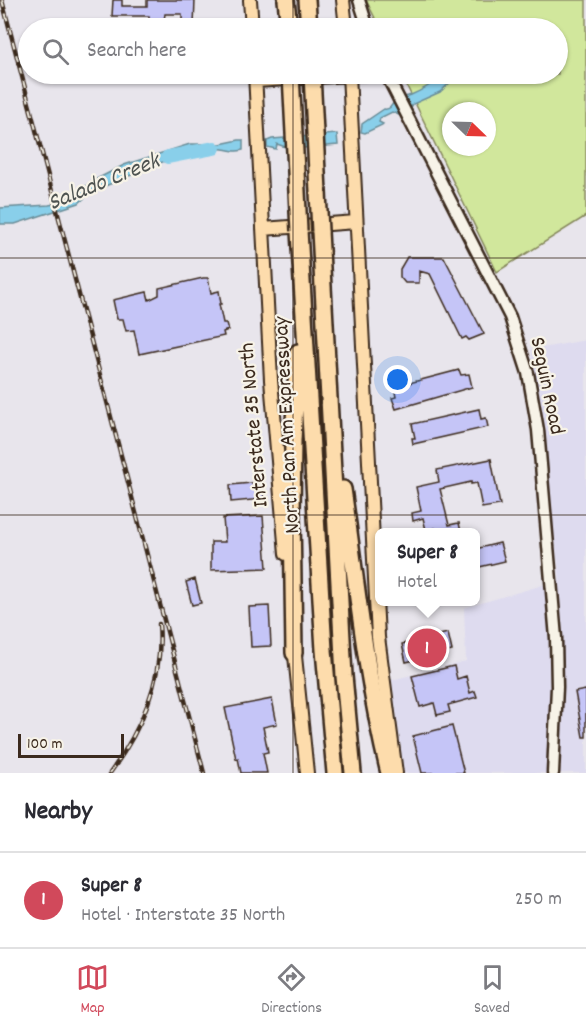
<!DOCTYPE html>
<html lang="en">
<head>
<meta charset="utf-8">
<style>
	:root { --surface:#fff; --page:#f7f7f7; --text:#2b2b33; --muted:#7c7c81; --line:#e1e1e2; --accent:#d1495b }
	body { margin:0; font-family:Dekko,sans-serif; background:var(--page); color:var(--text) }
	.compass { position:absolute; left:442px; top:102px; width:54px; height:54px; border-radius:50%; background:var(--surface); box-shadow:0 2px 4px #0004; rotate:113deg }
	.scale { position:absolute; left:18px; bottom:15px; width:106px; box-sizing:border-box; padding-left:6px; border:3px solid #3b2a1e; border-top:0; font-size:16px; line-height:21px; white-space:nowrap; color:#3b2a1e; -webkit-text-stroke:4px #f7f3e8; paint-order:stroke }
	.you { position:absolute; left:398px; top:380px; width:21px; height:21px; margin:-15px; border:4px solid #fff; border-radius:50%; background:#1a73e8; box-shadow:0 0 0 9px #1a73e833 }
	.badge { display:grid; place-items:center; width:39px; height:39px; border-radius:50%; background:var(--accent); color:#fff; font-size:20px; font-weight:700 }
	.pin { position:absolute; translate:-50% -50%; border:3px solid #fff; box-shadow:0 2px 6px #0006 }
	.popup { position:absolute; left:375px; top:528px; width:105px; height:78px; box-sizing:border-box; display:grid; place-content:center; border-radius:9px; background:var(--surface); filter:drop-shadow(0 2px 4px #0005); font-size:20px; white-space:nowrap; color:var(--muted) }
	.popup b { font-size:22px; color:var(--text) }
	.popup::after { content:''; position:absolute; left:50%; top:100%; margin-left:-12px; border:12px solid transparent; border-top-color:var(--surface) }
	.list { margin:0; padding:0; list-style:none }
	h2 { display:flex; justify-content:space-between; align-items:center; height:78px; margin:0; padding:0 24px; font-size:26px }
	h2 small { font-size:20px; font-weight:400; color:var(--muted) }
	.list li { display:grid; grid-template-columns:39px 1fr auto; gap:18px; align-items:center; box-sizing:border-box; height:96px; padding:0 24px; border-top:2px solid var(--line) }
	.list b { display:block; font-size:22px; white-space:nowrap }
	.list p { margin:0; font-size:20px; white-space:nowrap; color:var(--muted) }
	.list em { font-size:20px; font-style:normal; color:var(--muted) }
	.icon { flex:none; width:33px; height:33px; fill:none; stroke:currentColor; stroke-width:2; stroke-linecap:round; stroke-linejoin:round }
	.map { position:relative; flex:none; width:586px; height:773px; overflow:hidden }
	.search { position:absolute; background:var(--surface); box-shadow:0 2px 4px #0004; left:18px; right:18px; top:18px; height:66px; display:flex; align-items:center; gap:15px; box-sizing:border-box; padding:0 21px; border-radius:33px; color:var(--muted); font-size:22px }
	.sheet { height:174px; background:var(--surface) }
	nav { display:flex; justify-content:space-around; align-items:center; box-sizing:border-box; height:84px; border-top:2px solid var(--line); background:var(--surface); font-size:16px; color:var(--muted) }
	nav a { display:grid; justify-items:center; gap:3px }
	nav .on { color:var(--accent) }
	.map>svg:first-child { display:block }
</style>
</head>
<body>
<div class="map">
<svg width="586" height="773" viewBox="0 0 586 773">
	<rect width="100%" height="100%" fill="#e8e5ec"/>
	<filter id="ink" filterUnits="userSpaceOnUse"><feTurbulence type="fractalNoise" baseFrequency=".0167" numOctaves="2"/><feDisplacementMap in="SourceGraphic" scale="12" xChannelSelector="R" yChannelSelector="G"/><feConvolveMatrix kernelMatrix="1 2 1 2 8 2 1 2 1" color-interpolation-filters="sRGB"/></filter>
	<g filter="url(#ink)">
		<!-- built -->
		<path fill="#dedbef" d="M586,340V773H404L392,680L466,661L464,608L560,580L531,350Z"/>
		<!-- green -->
		<path fill="#d1e79c" stroke="#86885d" stroke-width="1.5" fill-rule="evenodd" d="M366,0H586V216L497,272L401,74H558V28H380ZM451,111H487V147H451Z"/>
		<!-- water -->
		<path fill="#89cfea" stroke="#6a8d98" stroke-width="1.5" d="M445,74H459L440,92L413,104L409,111L401,116L392,112L380,118L379,122L383,124L382,125L365,133L361,132L362,124L384,109C389,110 392,106 394,101C404,94 403,99 411,95C423,90 435,82 445,74Z
			M337,134L338,145L291,149L277,144L276,149L267,147V141L272,139Z
			M239,140H243V150C233,153 232,150 223,149C212,148 202,152 191,150L91,192L79,203L15,224H0V208L49,205L59,203L73,195L93,181L124,165L190,144H220Z"/>
		<g fill="none" stroke-linecap="round" stroke-linejoin="round">
			<!-- river -->
			<path stroke="#89cfea" stroke-width="14" d="M168,157L214,148"/>
		</g>
		<!-- building -->
		<path fill="#c5c5f7" stroke="#3b2a1e" stroke-width="1.5" d="M113,0H122V6H147V0H195L194,25H182V14H165L164,20H149V16H112Z
			M407,257H444L484,334L469,340L466,337L462,339L430,274L419,271V283H405L400,277V269Z
			M203,278H208L211,293L219,291L221,304H219L223,323H226L228,330L223,332L224,336L139,354L134,330L126,331L123,319H117L113,300L147,292L149,300L159,295V288Z
			M459,370L461,375L469,374L472,387L396,409L392,398L396,397L394,387Z
			M479,409L481,419L486,418L488,427L413,444L412,438H415L412,424Z
			M491,459L500,505L482,508L477,483L471,484V482L440,489L449,525L459,523L461,532H437L435,528L426,530L423,518L413,521L412,513L421,511L416,487L439,482L437,470Z
			M263,482L264,499L231,502L230,485Z
			M263,516L267,568L211,570V542H225L223,518Z
			M500,543L505,561L475,568V549Z
			M195,579L201,603L192,605L186,582Z
			M269,606L271,646L251,647L249,607Z
			M448,633L452,651L406,662L402,644Z
			M454,666L457,679L466,676L470,693L475,691L477,697L448,705L450,712L437,715L434,703L420,707L412,676Z
			M586,690V737H583L575,692Z
			M272,699L277,724L263,727L268,752L263,753L267,773H241L238,758L236,759L225,708Z
			M452,726L464,773H422L413,736Z"/>
		<g fill="none" stroke-linecap="round" stroke-linejoin="round">
			<defs>
				<path id="minor" d="M359,0L368,28
					M386,74L510,317L528,373L538,430L556,638L557,687L553,773
					M349,75L386,74"/>
				<path id="major" d="M250,0L252,28
					M343,0L346,28
					M255,74L271,380L286,554
					M349,74L378,637L396,773
					M256,81L349,75
					M263,229L356,222
					M294,646L307,773"/>
				<path id="highway" d="M286,0L289,28
					M307,0L309,28
					M299,231L324,650L335,773
					M320,231L344,676L353,773
					M343,489C357,584 366,680 389,773
					M294,653L292,513L293,440L298,352"/>
			</defs>
			<!-- minor casing -->
			<use href="#minor" stroke="#3b2a1e" stroke-width="15"/>
			<!-- major casing -->
			<use href="#major" stroke="#3b2a1e" stroke-width="16"/>
			<!-- highway casing -->
			<use href="#highway" stroke="#3b2a1e" stroke-width="20"/>
			<!-- minor -->
			<use href="#minor" stroke="#f7f3e8" stroke-width="10"/>
			<!-- major -->
			<use href="#major" stroke="#fddcac" stroke-width="12"/>
			<!-- highway -->
			<use href="#highway" stroke="#fddcac" stroke-width="15"/>
			<defs>
				<path id="rail" d="M2,0L204,773
					M110,773C141,730 164,678 159,624"/>
			</defs>
			<!-- rail casing -->
			<use href="#rail" stroke="#3b2a1e" stroke-width="4.5"/>
			<!-- rail -->
			<use href="#rail" stroke="#f7f3e8" stroke-width="2" stroke-dasharray="7" stroke-linecap="butt"/>
			<defs>
				<path id="highway-bridge" d="M291,74L299,231
					M312,74L320,231"/>
			</defs>
			<!-- highway-bridge casing -->
			<use href="#highway-bridge" stroke="#3b2a1e" stroke-width="20" stroke-linecap="butt"/>
			<!-- highway-bridge -->
			<use href="#highway-bridge" stroke="#fddcac" stroke-width="15"/>
		</g>
	</g>
	<!-- grid -->
	<path fill="none" stroke="#3b2a1e" stroke-width="1.5" stroke-opacity="0.55" d="M293,0V28M293,74V773M0,258H586M0,515H586"/>
	<g text-anchor="middle" dominant-baseline="central" stroke-width="4.5" stroke-linejoin="round" paint-order="stroke">
		<!-- street labels -->
		<g font-size="22" fill="#3b2a1e" stroke="#f7f3e8">
			<text transform="translate(546 386) rotate(78)">Seguin Road</text>
			<text transform="translate(255 425) rotate(-95)">Interstate 35 North</text>
			<text transform="translate(288 425) rotate(-93)">North Pan Am Expressway</text>
		</g>
		<!-- water labels -->
		<g font-size="24" font-style="italic" fill="#4e5351" stroke="#f7f3e8">
			<text transform="translate(104 183) rotate(-22)">Salado Creek</text>
		</g>
	</g>
</svg>
<svg class="compass" viewBox="-18 -18 36 36"><path d="M0-13l5 13h-10z" fill="#e53935"/><path d="M0 13l5-13h-10z" fill="#7c7c81"/></svg>
<div class="scale">100 m</div>
<div class="you"></div>
<div class="pin badge" style="left:427px;top:648px">1</div>
<div class="popup"><b>Super 8</b>Hotel</div>
<div class="search"><svg class="icon" aria-label="search" viewBox="0 0 24 24"><circle cx="10" cy="10" r="6"/><path d="M15 15l6 6"/></svg>Search here</div>
</div>
<section class="sheet">
<h2>Nearby<small></small></h2>
<ul class="list">
<li><span class="badge">1</span><div><b>Super 8</b><p>Hotel · Interstate 35 North</p></div><em>250 m</em></li>
</ul>
</section>
<nav>
<a class="on"><svg class="icon" aria-label="map" viewBox="0 0 24 24"><path d="M3 6l6-2 6 2 6-2v14l-6 2-6-2-6 2zM9 4v14M15 6v14"/></svg>Map</a>
<a><svg class="icon" aria-label="directions" viewBox="0 0 24 24"><path d="M12 3l9 9-9 9-9-9zM9 14v-3h6M13 9l2 2-2 2"/></svg>Directions</a>
<a><svg class="icon" aria-label="saved" viewBox="0 0 24 24"><path d="M7 4h10v16l-5-4-5 4z"/></svg>Saved</a>
</nav>
</body>
</html>
